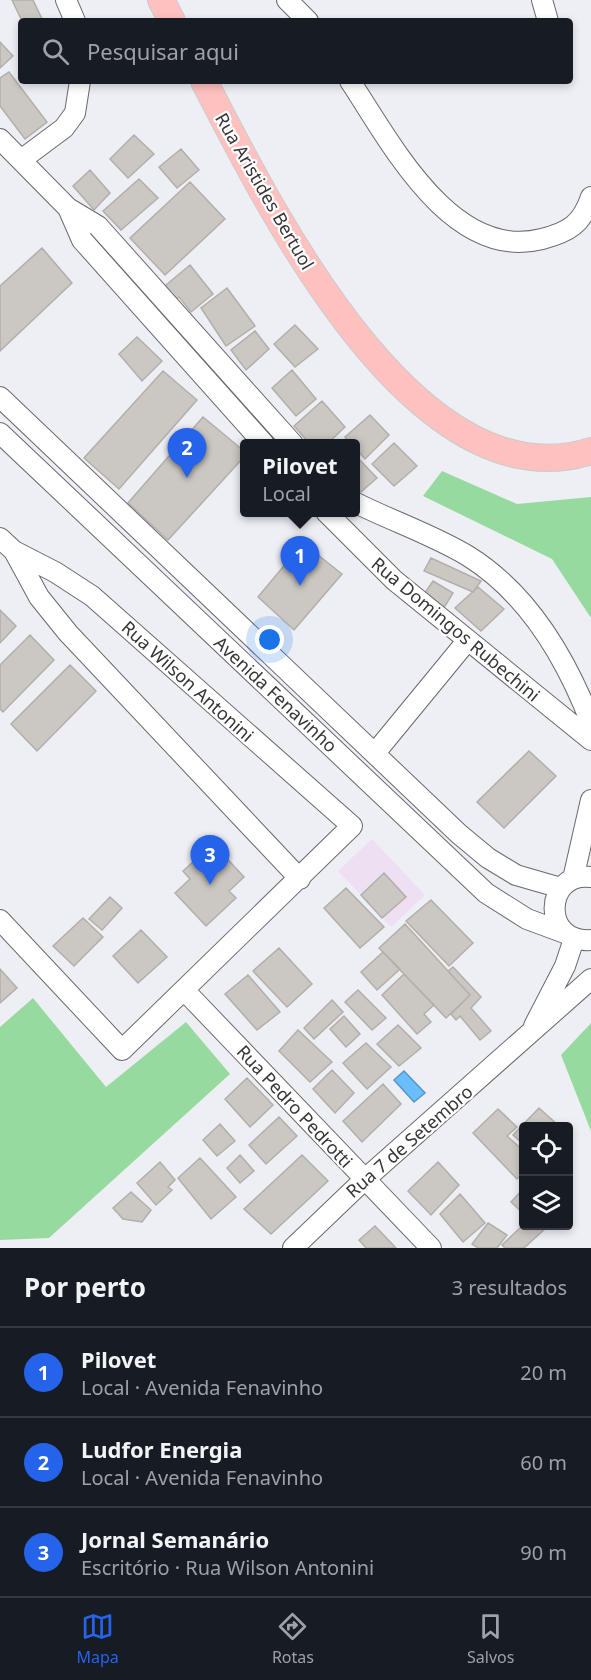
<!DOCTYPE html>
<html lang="pt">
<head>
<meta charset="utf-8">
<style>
	:root { --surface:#171b24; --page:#242831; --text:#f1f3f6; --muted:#9ea1a6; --line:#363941; --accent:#2563eb }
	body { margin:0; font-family:"Noto Sans",sans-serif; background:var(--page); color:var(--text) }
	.controls { position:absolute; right:18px; bottom:18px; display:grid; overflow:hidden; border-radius:6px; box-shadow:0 3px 9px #0003 }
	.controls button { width:54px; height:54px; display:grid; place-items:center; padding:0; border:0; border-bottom:2px solid var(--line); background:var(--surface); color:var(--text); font:30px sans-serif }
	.you { position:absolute; left:270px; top:640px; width:21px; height:21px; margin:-15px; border:4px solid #fff; border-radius:50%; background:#1a73e8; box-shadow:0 0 0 9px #1a73e833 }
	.badge { display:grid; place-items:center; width:39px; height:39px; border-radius:50%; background:var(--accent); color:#fff; font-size:20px; font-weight:700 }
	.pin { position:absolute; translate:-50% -50px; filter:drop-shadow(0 2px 3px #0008) }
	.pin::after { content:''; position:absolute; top:32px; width:21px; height:18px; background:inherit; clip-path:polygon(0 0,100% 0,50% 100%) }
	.popup { position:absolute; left:240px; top:439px; width:120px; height:78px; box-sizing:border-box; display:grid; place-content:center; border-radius:6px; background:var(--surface); filter:drop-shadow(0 2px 4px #0005); font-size:20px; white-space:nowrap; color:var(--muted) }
	.popup b { font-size:22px; color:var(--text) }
	.popup::after { content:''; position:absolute; left:50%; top:100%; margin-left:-12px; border:12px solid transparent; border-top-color:var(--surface) }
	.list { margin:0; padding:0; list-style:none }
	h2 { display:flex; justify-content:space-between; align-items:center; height:78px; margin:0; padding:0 24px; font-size:26px }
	h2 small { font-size:20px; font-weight:400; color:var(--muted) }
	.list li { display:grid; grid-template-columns:39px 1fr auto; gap:18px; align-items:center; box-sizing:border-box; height:90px; padding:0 24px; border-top:2px solid var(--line) }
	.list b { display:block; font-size:22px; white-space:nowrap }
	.list p { margin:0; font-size:20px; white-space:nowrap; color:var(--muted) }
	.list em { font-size:20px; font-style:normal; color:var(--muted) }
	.icon { flex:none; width:33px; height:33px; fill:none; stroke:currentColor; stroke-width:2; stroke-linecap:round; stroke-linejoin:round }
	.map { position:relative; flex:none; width:591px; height:1248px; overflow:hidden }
	.search { position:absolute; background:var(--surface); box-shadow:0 3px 9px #0003; left:18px; right:18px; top:18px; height:66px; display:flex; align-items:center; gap:15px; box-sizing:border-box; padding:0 21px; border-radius:6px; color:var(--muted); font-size:22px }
	.sheet { height:348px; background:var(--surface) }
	nav { display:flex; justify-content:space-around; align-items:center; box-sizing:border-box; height:84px; border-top:2px solid var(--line); background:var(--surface); font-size:16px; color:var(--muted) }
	nav a { display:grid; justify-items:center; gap:3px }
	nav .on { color:var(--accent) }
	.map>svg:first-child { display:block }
</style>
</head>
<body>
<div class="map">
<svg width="591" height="1248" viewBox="0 0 591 1248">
	<rect width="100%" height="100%" fill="#eeeff5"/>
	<!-- education -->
	<path fill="#efdff2" d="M372,839L425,895L391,927L338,871Z"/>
	<!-- green -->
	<path fill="#97da9f" d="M442,471L517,504L591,497V618L552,559L423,496Z
		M33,998L106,1087L186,1022L230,1074L49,1238L0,1240V1027Z
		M591,1023V1131L561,1055Z"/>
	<!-- water -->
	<path fill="#69befe" stroke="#5a95c3" stroke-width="1.5" d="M404,1071L425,1093L414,1102L394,1080Z"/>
	<!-- building -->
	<path fill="#cbc7c2" stroke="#b2afaa" stroke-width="1.5" d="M12,0H33L43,21H22Z
		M0,42L13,56L0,68Z
		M9,72L47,122L25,139L0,106V78Z
		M134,135L154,154L128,178L110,159Z
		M181,149L199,170L177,188L159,167Z
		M90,170L110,193L94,210L73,186Z
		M139,179L158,198L121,230L103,211Z
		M190,182L225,219L165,275L130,238Z
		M42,248L72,283L0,351V286Z
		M190,265L213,294L191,312L179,297L171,303L160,290Z
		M227,288L255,326L226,346L201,308Z
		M295,325L318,349L295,367L274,344Z
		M255,331L269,349L246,370L231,350Z
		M137,337L162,361L142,381L119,354Z
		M292,370L316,399L296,416L272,388Z
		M163,371L197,400L119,489L84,458Z
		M322,401L345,427L327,444H310L294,426Z
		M370,415L389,435L365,459L356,449V444H351L345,437Z
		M203,417L244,451V457L168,540L128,503Z
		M394,443L417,466L394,486L372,464Z
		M356,456L377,478L361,492L356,486Z
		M303,543L342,574L294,630L258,597Z
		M431,558L481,581L473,592L424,571Z
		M433,581L453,593L442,611L422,597Z
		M478,587L504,609L481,631L455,608Z
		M0,610L16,626L0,643Z
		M30,635L54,660L3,712L0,709V665Z
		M70,665L96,691L37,751L11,724Z
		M529,751L556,776L504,828L477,802Z
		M219,850L244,877L229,891L236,898L206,926L175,893L190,879L183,871L204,852L210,858Z
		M384,873L406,897L382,918L361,895Z
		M346,888L384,927L360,948L324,908Z
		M110,897L122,908L102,930L89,919Z
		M431,900L473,943L449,966L406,921Z
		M83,918L103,937L74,966L53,946Z
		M405,924L470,995L446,1018L379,948Z
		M141,930L167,957L138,983L113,956Z
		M279,948L312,984L287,1007L253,971Z
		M383,952L400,969L377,990L361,972Z
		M453,967L481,997L471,1008L491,1031L480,1040L460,1016L456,1020L451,1014L470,995L448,971Z
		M0,969L17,988L0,1003Z
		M404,974L434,1005L424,1014L431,1022L417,1034L382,995Z
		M248,975L280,1012L257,1030L225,994Z
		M358,990L386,1018L372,1030L345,1002Z
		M332,1000L343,1012L314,1039L304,1028Z
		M344,1016L360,1034L346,1047L330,1029Z
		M398,1025L421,1048L399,1066L377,1044Z
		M298,1030L332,1062L310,1082L279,1051Z
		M366,1043L391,1067L367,1089L343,1063Z
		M332,1070L354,1093L335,1113L313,1089Z
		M247,1078L273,1105L250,1127L225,1099Z
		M383,1084L401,1104L362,1142L343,1121Z
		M539,1108L559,1126H524V1145L513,1135Z
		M498,1109L517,1127L507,1136L524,1151V1172L517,1179L473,1133Z
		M279,1117L297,1136L266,1164L249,1145Z
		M220,1124L235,1141L217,1156L203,1140Z
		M240,1155L254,1171L240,1183L227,1168Z
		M302,1155L328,1181L271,1234L244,1209Z
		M200,1158L236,1197L211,1219L178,1178Z
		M160,1162L175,1180L168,1187L172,1190L156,1205L137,1183Z
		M438,1162L459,1185L431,1215L408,1191Z
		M523,1189L524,1190V1214L511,1202Z
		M131,1192L151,1210L142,1222L123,1219L113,1208Z
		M460,1194L485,1223L463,1242L440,1214Z
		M488,1223L507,1235L497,1248H478L472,1244Z
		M524,1224L548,1226L524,1248H505L502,1245Z
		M375,1226L396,1248H366L359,1240Z"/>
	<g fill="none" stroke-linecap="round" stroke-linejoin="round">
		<defs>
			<path id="minor" d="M66,0L75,21
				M287,0L308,21
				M542,0L548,21
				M350,81C391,143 452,262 542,239C569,232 582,224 591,197
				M0,139L68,208L98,226L293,444
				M21,160L64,128L75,113L80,81
				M68,208L82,240L264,444
				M0,397L459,834L488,858L516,875L561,888
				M0,433L486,893L527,919L565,933
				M356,503C392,521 433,535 468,556C529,594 566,658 591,723
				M326,512L394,580L591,740
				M0,538L14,551L55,572L92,596L352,826L122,1050L0,920
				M14,551L39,597L68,633L300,879
				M375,753L467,641
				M591,877C544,871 541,944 591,940
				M573,879L591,800
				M184,990L431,1248
				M534,1026L565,966L574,939
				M293,1248L364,1180L591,979"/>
			<path id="major" d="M161,0L172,21
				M204,81C268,204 415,507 591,451"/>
		</defs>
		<!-- minor casing -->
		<use href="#minor" stroke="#69696f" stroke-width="22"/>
		<!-- major casing -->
		<use href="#major" stroke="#cbcbcc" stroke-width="28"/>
		<!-- minor -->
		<use href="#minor" stroke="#fff" stroke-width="20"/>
		<!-- major -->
		<use href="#major" stroke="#ffc1bf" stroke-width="26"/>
	</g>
	<g text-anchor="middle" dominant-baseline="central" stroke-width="4.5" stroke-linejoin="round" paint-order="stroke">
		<!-- street labels -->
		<g font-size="18" fill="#363639" stroke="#fff">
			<text transform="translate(265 191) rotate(60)">Rua Aristides Bertuol</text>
			<text transform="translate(456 629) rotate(40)">Rua Domingos Rubechini</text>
			<text transform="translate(188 681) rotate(42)">Rua Wilson Antonini</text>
			<text transform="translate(276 694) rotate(43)">Avenida Fenavinho</text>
			<text transform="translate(295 1106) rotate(47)">Rua Pedro Pedrotti</text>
			<text transform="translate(409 1141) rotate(-41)">Rua 7 de Setembro</text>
		</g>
	</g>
</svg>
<div class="controls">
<button><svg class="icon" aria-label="locate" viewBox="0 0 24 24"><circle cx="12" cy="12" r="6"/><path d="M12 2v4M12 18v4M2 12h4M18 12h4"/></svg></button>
<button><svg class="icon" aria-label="layers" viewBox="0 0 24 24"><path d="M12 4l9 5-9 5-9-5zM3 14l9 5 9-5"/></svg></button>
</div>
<div class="you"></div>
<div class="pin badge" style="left:300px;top:586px">1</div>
<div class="popup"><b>Pilovet</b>Local</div>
<div class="pin badge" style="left:187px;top:478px">2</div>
<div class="pin badge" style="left:210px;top:885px">3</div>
<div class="search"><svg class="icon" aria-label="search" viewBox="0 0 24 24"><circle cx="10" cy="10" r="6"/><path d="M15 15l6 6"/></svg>Pesquisar aqui</div>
</div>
<section class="sheet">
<h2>Por perto<small>3 resultados</small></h2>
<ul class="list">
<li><span class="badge">1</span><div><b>Pilovet</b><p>Local · Avenida Fenavinho</p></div><em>20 m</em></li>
<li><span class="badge">2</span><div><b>Ludfor Energia</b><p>Local · Avenida Fenavinho</p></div><em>60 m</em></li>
<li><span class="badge">3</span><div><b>Jornal Semanário</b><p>Escritório · Rua Wilson Antonini</p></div><em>90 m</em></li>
</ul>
</section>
<nav>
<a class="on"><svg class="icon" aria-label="map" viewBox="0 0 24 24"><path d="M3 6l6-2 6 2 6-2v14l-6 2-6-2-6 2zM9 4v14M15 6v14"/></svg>Mapa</a>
<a><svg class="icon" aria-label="directions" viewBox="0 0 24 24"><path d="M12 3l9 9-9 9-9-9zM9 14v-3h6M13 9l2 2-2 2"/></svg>Rotas</a>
<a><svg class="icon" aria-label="saved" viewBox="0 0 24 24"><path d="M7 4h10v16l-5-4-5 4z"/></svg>Salvos</a>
</nav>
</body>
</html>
